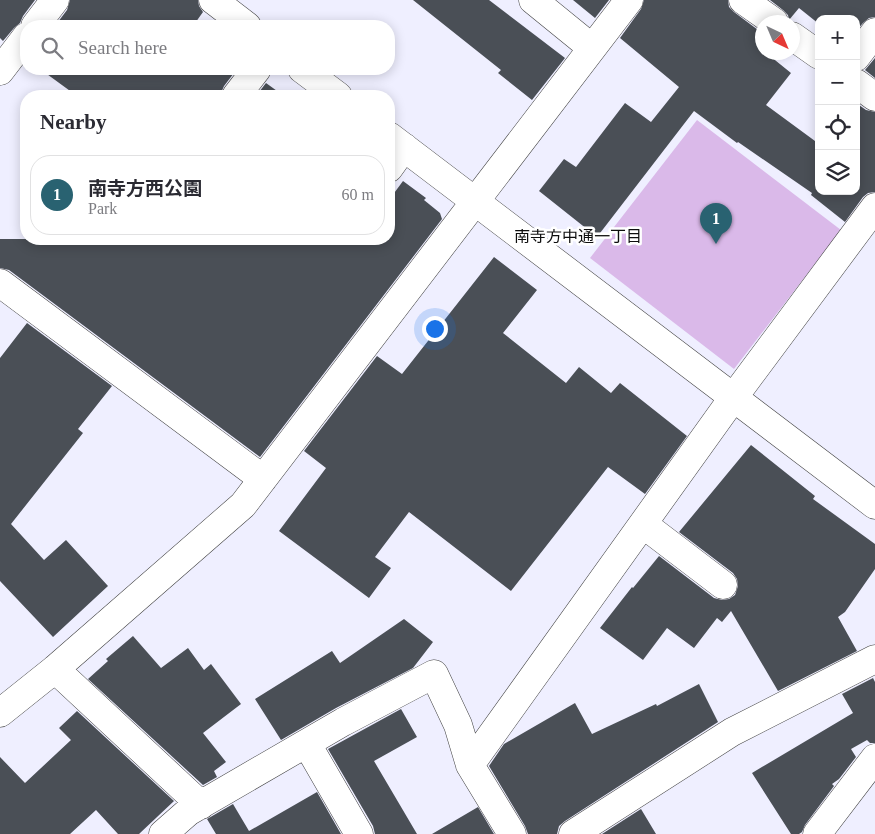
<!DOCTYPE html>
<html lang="en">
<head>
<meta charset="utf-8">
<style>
	:root { --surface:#fff; --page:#f2f2f3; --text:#2b2b33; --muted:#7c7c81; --line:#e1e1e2; --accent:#296271 }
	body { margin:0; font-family:"Times New Roman","Noto Sans JP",serif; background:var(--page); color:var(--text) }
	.controls { position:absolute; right:15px; top:15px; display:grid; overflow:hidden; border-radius:10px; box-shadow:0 2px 12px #0003 }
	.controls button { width:45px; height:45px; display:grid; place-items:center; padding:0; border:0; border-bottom:1px solid var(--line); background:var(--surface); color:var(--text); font:25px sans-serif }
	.compass { position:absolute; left:755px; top:15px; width:45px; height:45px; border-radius:50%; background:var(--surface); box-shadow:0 2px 12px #0003; rotate:136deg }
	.you { position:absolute; left:434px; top:328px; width:18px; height:18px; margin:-12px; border:4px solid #fff; border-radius:50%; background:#1a73e8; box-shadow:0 0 0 8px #1a73e833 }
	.badge { display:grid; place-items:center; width:32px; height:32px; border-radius:50%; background:var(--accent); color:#fff; font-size:16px; font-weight:700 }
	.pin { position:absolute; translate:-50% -41px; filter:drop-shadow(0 1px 2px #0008) }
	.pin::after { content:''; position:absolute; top:26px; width:18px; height:15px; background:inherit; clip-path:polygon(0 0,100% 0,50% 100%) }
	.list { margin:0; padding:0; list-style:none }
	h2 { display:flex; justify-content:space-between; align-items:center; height:65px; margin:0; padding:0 20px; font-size:21px }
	h2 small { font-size:16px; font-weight:400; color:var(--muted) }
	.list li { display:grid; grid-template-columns:32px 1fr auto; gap:15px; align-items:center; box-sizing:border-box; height:80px; margin:0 10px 10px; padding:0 10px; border:1px solid var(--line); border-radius:20px }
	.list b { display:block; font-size:19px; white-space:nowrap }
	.list p { margin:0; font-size:16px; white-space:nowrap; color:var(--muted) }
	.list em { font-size:16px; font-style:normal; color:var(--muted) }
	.icon { flex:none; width:28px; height:28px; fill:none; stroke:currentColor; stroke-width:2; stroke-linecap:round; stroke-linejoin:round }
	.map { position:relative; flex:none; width:875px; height:834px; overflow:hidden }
	.search { position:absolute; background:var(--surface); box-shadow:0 2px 12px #0003; left:20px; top:20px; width:375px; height:55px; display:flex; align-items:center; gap:12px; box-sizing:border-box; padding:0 18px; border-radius:20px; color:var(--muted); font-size:19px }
	.panel { position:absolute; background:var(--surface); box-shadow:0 2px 12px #0003; left:20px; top:90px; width:375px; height:155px; border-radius:20px }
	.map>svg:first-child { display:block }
</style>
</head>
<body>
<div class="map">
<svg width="875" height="834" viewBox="0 0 875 834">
	<rect width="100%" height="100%" fill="#efefff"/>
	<!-- green -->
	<path fill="#dab9e9" d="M697,120L841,230L734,369L590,258Z"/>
	<!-- building -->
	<path fill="#4a4f56" d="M0,0H35L23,16L20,23L14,28L3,41L0,38Z
		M70,0H198L199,6L203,12L193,26H55L67,10Z
		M413,0H489L565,58L532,100L498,73L501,70Z
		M573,0H609L595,18Z
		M644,0H728L729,7L734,12L762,33V52H765L791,73L766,105L815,141L819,136V191H856V103L866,110L875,112V192L868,193L863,197L845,222L811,195L812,193L738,142L737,143L694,111L597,237L539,191L564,159L576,167L625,103L651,122L679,87L620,38L641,9Z
		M770,0H875V17L869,18L863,23L856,31V19H819V24L799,8L789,20L788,15L783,10Z
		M875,58V78L865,70Z
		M40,69H237L224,86L221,93V96H77Z
		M266,83L284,96H256Z
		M403,181L426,198L424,200L440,213L442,219L260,457L9,270L0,268V239H389V200Z
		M494,257L537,290L503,333L566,383L579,367L611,393L620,383L687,436L645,494L608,467L511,591L409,512L375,557L391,568L369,598L279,531L326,468L304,451L377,356L402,374Z
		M27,323L112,386L78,429L83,433L11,524L44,560L66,540L108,586L53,637L0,581V358Z
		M751,445L815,496L813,499L875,544V569L845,612L838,617L857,651L778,691L731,611L722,622L717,618L694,648L667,628L643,660L600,628L632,587L633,588L659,556L714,598L722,600L729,599L735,595L738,586L737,579L733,573L679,532Z
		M404,619L433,642L413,668L336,708L281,740L255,699L332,651L340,663Z
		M133,636L161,668L188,648L204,670L211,664L241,704L203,733L226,762L214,771L217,777L203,785L88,679L108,661L106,659Z
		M873,678L875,682V743H870L867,740L851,749L856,757L839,779L832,784L834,786L805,825L802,832L799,834H791L752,773L853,713L842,694Z
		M699,684L718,722L565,821L559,826L557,834H528L525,826L489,766L504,744L575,703L592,734L656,704L657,706Z
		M401,709L417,737L374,761L417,834H375L373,826L328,749Z
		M77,711L174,801L139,834H118L96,810L70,834H0V757L25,783L71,740L59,728Z
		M317,792L341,834H216L207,819L233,804L249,831Z
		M478,807L494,834H432Z
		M641,809L656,834H602Z"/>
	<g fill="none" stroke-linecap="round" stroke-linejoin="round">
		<defs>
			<path id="minor" d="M213,0L247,26
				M533,0L592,48
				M743,0L774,22
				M35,26L55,0
				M792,36L819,55
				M856,57L875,32
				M302,69L338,96
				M0,71L26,37
				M856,83L875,97
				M236,96L257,69
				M389,136L875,505
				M389,168L404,147
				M0,283L263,479
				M643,524L723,585
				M55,669L201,805
				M0,713L55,669L243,505L629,0
				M307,744L359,834
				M163,834L188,812L343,722L434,674L458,725L470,765
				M512,834L470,765L733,398L875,207
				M573,834L732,732L875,659
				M817,834L875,758"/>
		</defs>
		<!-- minor casing -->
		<use href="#minor" stroke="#414141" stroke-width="29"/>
		<!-- minor -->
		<use href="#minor" stroke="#fff" stroke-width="28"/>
	</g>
	<g text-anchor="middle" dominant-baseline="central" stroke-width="5" stroke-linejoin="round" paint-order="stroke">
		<!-- neighbourhood labels -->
		<g font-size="16" fill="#0e0e0e" stroke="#fff">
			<text x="578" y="236">南寺方中通一丁目</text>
		</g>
	</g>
</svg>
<div class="controls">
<button>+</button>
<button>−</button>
<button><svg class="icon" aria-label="locate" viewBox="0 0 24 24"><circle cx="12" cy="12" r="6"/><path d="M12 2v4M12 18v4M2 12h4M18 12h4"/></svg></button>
<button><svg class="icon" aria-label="layers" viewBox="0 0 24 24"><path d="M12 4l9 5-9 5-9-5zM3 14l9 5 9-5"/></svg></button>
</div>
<svg class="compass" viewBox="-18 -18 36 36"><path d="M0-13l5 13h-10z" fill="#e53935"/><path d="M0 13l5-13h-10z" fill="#7c7c81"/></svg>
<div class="you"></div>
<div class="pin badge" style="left:716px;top:244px">1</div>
<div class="search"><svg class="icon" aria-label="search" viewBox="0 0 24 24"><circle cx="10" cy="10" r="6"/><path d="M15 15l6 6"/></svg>Search here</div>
<section class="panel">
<h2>Nearby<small></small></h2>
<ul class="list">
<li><span class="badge">1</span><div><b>南寺方西公園</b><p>Park</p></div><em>60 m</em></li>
</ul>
</section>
</div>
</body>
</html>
